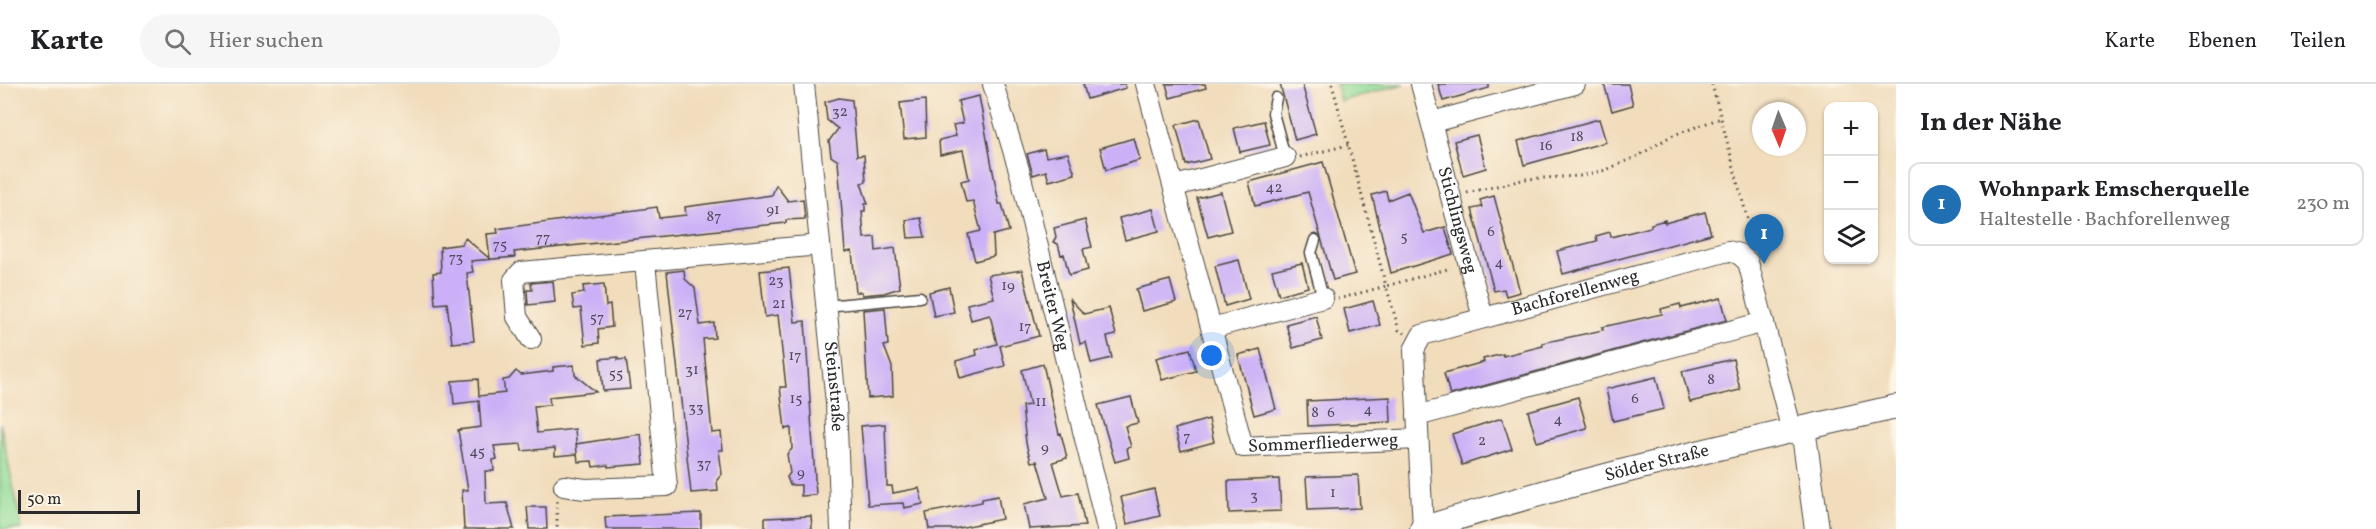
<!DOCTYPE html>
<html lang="de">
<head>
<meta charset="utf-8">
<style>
	:root { --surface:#fff; --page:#f6f6f6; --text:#202124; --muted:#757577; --line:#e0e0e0; --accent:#1f6fb2 }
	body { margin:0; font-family:Vollkorn,serif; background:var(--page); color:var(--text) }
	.controls { position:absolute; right:18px; top:18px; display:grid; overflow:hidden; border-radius:12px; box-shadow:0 2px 4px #0004 }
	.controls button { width:54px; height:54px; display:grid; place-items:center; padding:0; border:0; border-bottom:2px solid var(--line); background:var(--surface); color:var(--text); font:30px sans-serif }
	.compass { position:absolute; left:1752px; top:18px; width:54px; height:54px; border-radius:50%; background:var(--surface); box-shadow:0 2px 4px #0004; rotate:178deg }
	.scale { position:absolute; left:18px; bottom:15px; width:122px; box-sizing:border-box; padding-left:6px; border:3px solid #2b2b2b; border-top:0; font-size:16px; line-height:21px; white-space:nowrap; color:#2b2b2b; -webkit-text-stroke:4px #fcf5e5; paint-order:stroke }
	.you { position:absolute; left:1212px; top:272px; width:21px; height:21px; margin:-15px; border:4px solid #fff; border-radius:50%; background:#1a73e8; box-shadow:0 0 0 9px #1a73e833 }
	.badge { display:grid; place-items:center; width:39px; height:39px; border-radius:50%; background:var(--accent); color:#fff; font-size:20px; font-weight:700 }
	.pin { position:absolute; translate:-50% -50px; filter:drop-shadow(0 2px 3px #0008) }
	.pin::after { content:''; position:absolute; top:32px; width:21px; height:18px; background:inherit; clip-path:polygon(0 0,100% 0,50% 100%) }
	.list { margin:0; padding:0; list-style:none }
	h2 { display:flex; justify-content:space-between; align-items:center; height:78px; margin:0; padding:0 24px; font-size:26px }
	h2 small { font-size:20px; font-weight:400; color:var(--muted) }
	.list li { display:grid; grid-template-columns:39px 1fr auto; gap:18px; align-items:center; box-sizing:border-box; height:84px; margin:0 12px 12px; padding:0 12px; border:2px solid var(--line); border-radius:12px }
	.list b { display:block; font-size:22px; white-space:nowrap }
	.list p { margin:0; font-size:20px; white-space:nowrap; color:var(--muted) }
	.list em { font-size:20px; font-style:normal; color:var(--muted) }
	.icon { flex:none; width:33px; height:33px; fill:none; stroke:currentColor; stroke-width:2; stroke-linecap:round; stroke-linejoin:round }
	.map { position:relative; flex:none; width:1896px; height:445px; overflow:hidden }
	header { display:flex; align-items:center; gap:36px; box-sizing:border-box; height:84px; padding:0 30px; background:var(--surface); border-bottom:2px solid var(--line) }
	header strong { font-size:28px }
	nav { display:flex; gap:33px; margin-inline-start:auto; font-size:21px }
	.search { width:420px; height:54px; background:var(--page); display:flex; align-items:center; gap:15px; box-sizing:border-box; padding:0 21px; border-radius:33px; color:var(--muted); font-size:22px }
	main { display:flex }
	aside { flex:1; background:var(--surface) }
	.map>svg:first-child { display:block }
</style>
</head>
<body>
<header>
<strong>Karte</strong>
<div class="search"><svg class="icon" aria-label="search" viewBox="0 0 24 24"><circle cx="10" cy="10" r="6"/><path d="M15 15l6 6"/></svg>Hier suchen</div>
<nav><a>Karte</a><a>Ebenen</a><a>Teilen</a></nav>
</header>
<main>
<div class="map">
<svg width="1896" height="445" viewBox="0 0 1896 445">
	<rect width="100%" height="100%" fill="#fcf5e5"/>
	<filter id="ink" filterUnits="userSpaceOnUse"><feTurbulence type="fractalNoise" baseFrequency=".0167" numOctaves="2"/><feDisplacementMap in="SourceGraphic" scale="12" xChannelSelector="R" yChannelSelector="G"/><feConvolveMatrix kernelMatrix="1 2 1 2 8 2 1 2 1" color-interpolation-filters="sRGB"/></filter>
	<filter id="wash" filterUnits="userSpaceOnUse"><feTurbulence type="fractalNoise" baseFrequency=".008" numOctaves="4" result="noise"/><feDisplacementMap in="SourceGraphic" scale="24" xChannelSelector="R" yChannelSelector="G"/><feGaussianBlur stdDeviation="1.35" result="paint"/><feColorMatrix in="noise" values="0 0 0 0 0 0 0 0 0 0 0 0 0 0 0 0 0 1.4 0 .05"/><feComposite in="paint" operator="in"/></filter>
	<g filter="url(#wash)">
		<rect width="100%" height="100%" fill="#f1dcbb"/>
		<!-- green -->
		<path fill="#92dd99" stroke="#5e8462" stroke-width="1.5" d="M1336,0H1404L1340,17Z
			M0,339L22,445H0Z"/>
		<g id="blocks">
			<!-- building -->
			<path fill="#cbb0f7" d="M1083,0H1125L1126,4L1087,15Z
				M1166,0H1205L1206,4L1170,14Z
				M1280,0H1302L1316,50L1295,56Z
				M1438,0H1489V4L1443,17Z
				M1604,0H1628L1633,21L1612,27Z
				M979,12L999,120H1002L1009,147L993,151L994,172L975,177L968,150L981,147L973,117L966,118L961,97L969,95L963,66L940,71L939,56L956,52L953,41L963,39L958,17Z
				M839,14L852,16L857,72L864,71L866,98L861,99L868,120H865V127H862L864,154L875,153L876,167L895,164L900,204L884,209L862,211V208H856L852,167L845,168L838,77L831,72L829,57L838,45L827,36L825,18Z
				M925,16L926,53L904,55L900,19Z
				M1199,35L1210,75L1186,81L1176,41Z
				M1599,35L1606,58L1524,81L1518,57Z
				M1264,37L1270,61L1240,68L1234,44Z
				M1477,51L1486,84L1463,91L1454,57Z
				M1134,54L1140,76L1106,86L1100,64Z
				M1044,65L1046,73L1068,69L1075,90L1049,97L1046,87L1033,91L1027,70Z
				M1323,78L1355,190L1333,196L1308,108L1255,122L1249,98Z
				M776,101L788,117L803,115L805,135L786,136V139L514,168L515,173L471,177L473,188L467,189L474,257L452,259L447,219L435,220L433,189L441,188L440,163L462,160L465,154L490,175L487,150L498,149L497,145L657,123L659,134L686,131L685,123L772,111Z
				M1386,107L1388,116L1408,108L1424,149L1445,143L1453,170L1391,189L1372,111Z
				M1221,108L1231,147L1208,153L1197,114Z
				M1494,112L1520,208L1506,212L1504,205L1494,207L1472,125L1482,123L1480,116Z
				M1153,125L1159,147L1125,156L1119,134Z
				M1705,128L1711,150L1563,190L1557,167L1597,157L1596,152L1610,148L1611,153L1651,143V140L1665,136V139Z
				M921,134L925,153L908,154L906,136Z
				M1085,136L1092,163L1083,165L1088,186L1069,191L1064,170L1061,171L1058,160L1053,158L1056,153L1054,144Z
				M1239,176L1249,215L1225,222L1215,182Z
				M1302,179L1308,203L1279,211L1272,186Z
				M789,184L795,238L805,237L816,411L801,412V401H790L787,393L790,389L787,370L792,365L791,344L785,345L780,303H786L778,231L765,233L760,187Z
				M684,186L685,195L695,204L700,241L714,239L715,254L703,255L712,349L721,348L723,366H719L722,390L717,396L718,407L691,409L667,188Z
				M1022,186L1039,252L1000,262L1005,282L960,294L956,277L977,271L976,266L997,260L990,231L971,236L967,220L994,214L988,191Z
				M1170,196L1176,218L1142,227L1136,205Z
				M553,197L555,218L528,221L527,206H532L531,199Z
				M604,200L606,222L610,221L612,243L598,245L599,259L585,261L581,224L574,225L572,211L584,209L583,202Z
				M949,203L954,228L934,232L929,208Z
				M1721,214L1727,236L1450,311L1444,289L1484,278L1483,275L1503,270V272L1543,262L1542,259L1603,246L1602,243L1662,230L1661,225L1680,220L1681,224Z
				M1070,215L1084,230L1109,224L1116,251L1107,253L1112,274L1091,279L1086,258L1080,260Z
				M1373,217L1380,241L1350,249L1344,225Z
				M885,224L888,261L884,262L892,283L893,312L868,314L863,226Z
				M1316,232L1322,256L1293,264L1286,240Z
				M1190,265L1196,287L1162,296L1156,274Z
				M1260,265L1276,325L1254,331L1238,271Z
				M618,273V276L626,275L630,305L603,307L600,275Z
				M1733,275L1740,306L1690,318L1682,287Z
				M1043,280L1059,350L1061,349L1067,374L1053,378L1063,412L1078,409L1085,442L1029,445L1024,420L1048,414L1037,377L1031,378L1026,359L1022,322L1030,321L1022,286Z
				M574,281L575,291L596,308L549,313L550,321L534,322L537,349L575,345L577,370L555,372V364L522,367L521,360L494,362L497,375L493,376L494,387H485L486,420L507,419L514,445H464L462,406H468L458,346L481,343L479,317L454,320L452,297L478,295L479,312L505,309L503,296L509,295L516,287L521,291L553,287V283Z
				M1656,293L1664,325L1613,337L1606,305Z
				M1131,313L1138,339L1125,342L1131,363L1127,364L1129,374L1115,378L1098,321Z
				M1390,313L1391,338L1308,342L1307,317Z
				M1578,313L1587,344L1537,358L1528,327Z
				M1502,334L1512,365L1462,381L1452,350Z
				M1209,335L1214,358L1181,367L1175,345Z
				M885,340L887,402H892L893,409L919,404L923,420L904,424L903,419L868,421L861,342Z
				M641,350L644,380L608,383V381L593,383L592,377L578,378L576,360Z
				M1358,391L1360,424L1308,426L1306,393Z
				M1279,395L1281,427L1229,429L1228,397Z
				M1154,405L1160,432L1127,440L1121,413Z
				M998,412L1002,435L954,445H929L926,429L982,418V415Z
				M527,423H546L547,445H529Z
				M701,429V445H606L605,433Z
				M811,432L812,445H765V434Z"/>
		</g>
	</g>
	<g filter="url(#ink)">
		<use href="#blocks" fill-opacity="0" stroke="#494641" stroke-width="1.5"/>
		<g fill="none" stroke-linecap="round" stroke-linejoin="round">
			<defs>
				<path id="service" d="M1276,14L1273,29L1285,73
					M1315,156L1311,169L1323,214
					M826,222L920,213"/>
				<g id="minor">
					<path id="s1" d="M804,0L836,319L841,445"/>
					<path id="s2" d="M993,0L1020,89L1107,445"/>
					<path id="s3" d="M1146,0L1243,363L1418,355"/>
					<path id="s4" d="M1421,0L1483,234"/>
					<path d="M1432,38L1575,0"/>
					<path d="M1175,102L1285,73"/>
					<path d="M1212,244L1323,214"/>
					<path d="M531,255L517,233L514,196L521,188L820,161"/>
					<path d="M1417,332L1764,238"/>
					<path d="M564,402L585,405L667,402L645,178"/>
					<path id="s5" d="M1423,444L1414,266L1422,251L1728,167L1739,170L1748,178L1792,347"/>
				</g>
				<g id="tertiary">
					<path d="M1803,344L1817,445"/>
					<path id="s6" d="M1422,445C1577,395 1737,359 1896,323"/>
				</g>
			</defs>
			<!-- service casing -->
			<use href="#service" stroke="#494641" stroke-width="13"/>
			<!-- minor casing -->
			<use href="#minor" stroke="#494641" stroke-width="22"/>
			<!-- tertiary casing -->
			<use href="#tertiary" stroke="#494641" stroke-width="26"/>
			<!-- path -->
			<path stroke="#494641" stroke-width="3" stroke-dasharray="1.5 4.5" stroke-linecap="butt" d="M1332,0L1386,202L1338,215
				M1712,0L1754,160
				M1300,73L1348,61
				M1467,109L1526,95L1580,92L1606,86L1638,72L1671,52L1721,34
				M1405,249L1399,246L1386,202L1451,184
				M557,417V445"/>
			<!-- service -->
			<use href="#service" stroke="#fff" stroke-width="10"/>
			<!-- minor -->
			<use href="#minor" stroke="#fff" stroke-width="20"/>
			<!-- tertiary -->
			<use href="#tertiary" stroke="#fff" stroke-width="24"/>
		</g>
	</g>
	<g text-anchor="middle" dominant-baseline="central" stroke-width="6" stroke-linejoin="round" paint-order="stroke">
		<!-- number labels -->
		<g font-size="15" fill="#534c5e">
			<text x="840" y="28">32</text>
			<text x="1577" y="53">18</text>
			<text x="1546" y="62">16</text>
			<text x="1274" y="104">42</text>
			<text x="773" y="126">91</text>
			<text x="714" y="133">87</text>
			<text x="1491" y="148">6</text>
			<text x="1404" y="153">5</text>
			<text x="543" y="154">77</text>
			<text x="500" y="161">75</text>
			<text x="456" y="174">73</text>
			<text x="1499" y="179">4</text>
			<text x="776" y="197">23</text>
			<text x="1008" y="202">19</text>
			<text x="779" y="220">21</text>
			<text x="685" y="229">27</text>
			<text x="597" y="234">57</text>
			<text x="1025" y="243">17</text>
			<text x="795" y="272">17</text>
			<text x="692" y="286">31</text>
			<text x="616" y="290">55</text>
			<text x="1711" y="296">8</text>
			<text x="796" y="315">15</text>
			<text x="1635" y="315">6</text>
			<text x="1041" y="318">11</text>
			<text x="696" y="324">33</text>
			<text x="1368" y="326">4</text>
			<text x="1315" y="329">8</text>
			<text x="1331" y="329">6</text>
			<text x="1558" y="336">4</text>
			<text x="1187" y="353">7</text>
			<text x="1482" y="357">2</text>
			<text x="1045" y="364">9</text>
			<text x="477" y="368">45</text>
			<text x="704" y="380">37</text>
			<text x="801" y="389">9</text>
			<text x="1333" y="409">1</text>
			<text x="1254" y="412">3</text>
		</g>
		<!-- street labels -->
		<g font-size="18" fill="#2b2b2b" stroke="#fcf5e5">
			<text stroke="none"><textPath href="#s4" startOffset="141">Stichlingsweg</textPath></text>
			<text stroke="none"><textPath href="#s5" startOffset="354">Bachforellenweg</textPath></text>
			<text stroke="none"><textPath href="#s2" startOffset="230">Breiter Weg</textPath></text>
			<text stroke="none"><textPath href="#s1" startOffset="304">Steinstraße</textPath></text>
			<text stroke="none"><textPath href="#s3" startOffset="456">Sommerfliederweg</textPath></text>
			<text stroke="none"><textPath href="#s6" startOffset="244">Sölder Straße</textPath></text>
		</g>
	</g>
</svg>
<div class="controls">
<button>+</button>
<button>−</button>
<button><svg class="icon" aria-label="layers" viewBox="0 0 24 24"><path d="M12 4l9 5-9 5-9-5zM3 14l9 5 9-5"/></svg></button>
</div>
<svg class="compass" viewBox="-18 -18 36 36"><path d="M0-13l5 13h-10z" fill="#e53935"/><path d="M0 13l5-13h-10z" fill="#757577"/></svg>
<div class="scale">50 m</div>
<div class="you"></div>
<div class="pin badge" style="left:1764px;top:180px">1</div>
</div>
<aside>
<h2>In der Nähe<small></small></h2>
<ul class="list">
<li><span class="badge">1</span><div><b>Wohnpark Emscherquelle</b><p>Haltestelle · Bachforellenweg</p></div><em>230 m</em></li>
</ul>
</aside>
</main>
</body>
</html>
